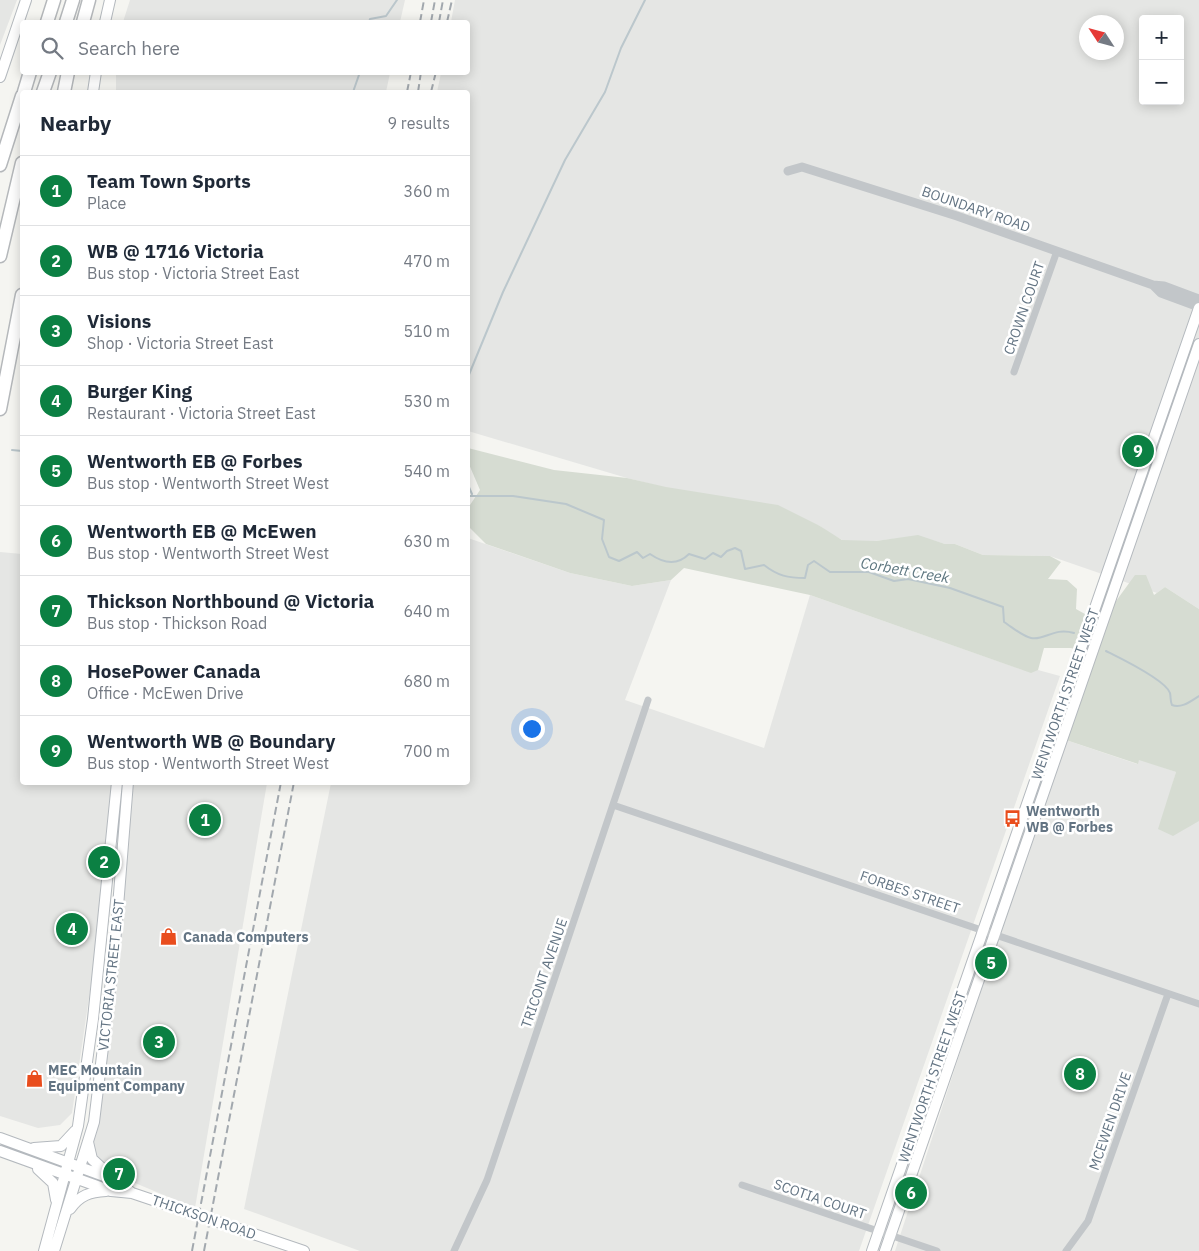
<!DOCTYPE html>
<html lang="en">
<head>
<meta charset="utf-8">
<style>
	:root { --surface:#fff; --page:#f6f6f7; --text:#1f2937; --muted:#747a83; --line:#e0e1e3; --accent:#0b8043 }
	body { margin:0; font-family:"IBM Plex Sans",sans-serif; background:var(--page); color:var(--text) }
	.controls { position:absolute; right:15px; top:15px; display:grid; overflow:hidden; border-radius:5px; box-shadow:0 2px 12px #0003 }
	.controls button { width:45px; height:45px; display:grid; place-items:center; padding:0; border:0; border-bottom:1px solid var(--line); background:var(--surface); color:var(--text); font:25px sans-serif }
	.compass { position:absolute; left:1079px; top:15px; width:45px; height:45px; border-radius:50%; background:var(--surface); box-shadow:0 2px 12px #0003; rotate:306deg }
	.you { position:absolute; left:531px; top:728px; width:18px; height:18px; margin:-12px; border:4px solid #fff; border-radius:50%; background:#1a73e8; box-shadow:0 0 0 8px #1a73e833 }
	.badge { display:grid; place-items:center; width:32px; height:32px; border-radius:50%; background:var(--accent); color:#fff; font-size:16px; font-weight:700 }
	.pin { position:absolute; translate:-50% -50%; border:2px solid #fff; box-shadow:0 1px 5px #0006 }
	.list { margin:0; padding:0; list-style:none }
	h2 { display:flex; justify-content:space-between; align-items:center; height:65px; margin:0; padding:0 20px; font-size:21px }
	h2 small { font-size:16px; font-weight:400; color:var(--muted) }
	.list li { display:grid; grid-template-columns:32px 1fr auto; gap:15px; align-items:center; box-sizing:border-box; height:70px; padding:0 20px; border-top:1px solid var(--line) }
	.list b { display:block; font-size:19px; white-space:nowrap }
	.list p { margin:0; font-size:16px; white-space:nowrap; color:var(--muted) }
	.list em { font-size:16px; font-style:normal; color:var(--muted) }
	.icon { flex:none; width:28px; height:28px; fill:none; stroke:currentColor; stroke-width:2; stroke-linecap:round; stroke-linejoin:round }
	.map { position:relative; flex:none; width:1199px; height:1251px; overflow:hidden }
	.search { position:absolute; background:var(--surface); box-shadow:0 2px 12px #0003; left:20px; top:20px; width:450px; height:55px; display:flex; align-items:center; gap:12px; box-sizing:border-box; padding:0 18px; border-radius:5px; color:var(--muted); font-size:19px }
	.panel { position:absolute; background:var(--surface); box-shadow:0 2px 12px #0003; left:20px; top:90px; width:450px; height:695px; border-radius:5px }
	.map>svg:first-child { display:block }
</style>
</head>
<body>
<div class="map">
<svg width="1199" height="1251" viewBox="0 0 1199 1251">
	<rect width="100%" height="100%" fill="#f5f5f1"/>
	<!-- built -->
	<path fill="#e5e6e4" fill-rule="evenodd" d="M0,0H17L0,45Z
		M130,0H405L400,22H123Z
		M455,0H1199V609L1165,587L1157,593L1050,556L983,555L955,544H945L918,536L850,544L829,533L820,526L627,478L468,431V92H437L441,73L468,72V22H451ZM1143,19H1180V101H1143ZM1086,22H1116V52H1086Z
		M116,73V72L390,73L386,92H116Z
		M468,538L570,573L632,586L671,580L625,700L764,748L810,595L1023,670H1038L1060,676L859,1251H360L244,1209L331,783L468,782Z
		M0,552L22,554V782L114,783L96,950L72,1113L60,1125L38,1128L0,1116Z
		M1063,739L1137,764L1139,759L1176,772L1172,786L1199,821V1251H895Z
		M134,783H267L195,1208L111,1173L104,1169L91,1149Z"/>
	<!-- green -->
	<path fill="#d6dcd2" d="M468,448L554,470L627,478L666,487L778,505L820,526L842,540L876,541L918,535L945,544H955L983,555L1050,556L1061,562L1048,579L1067,580L1077,589L1076,609L1092,618L1103,619L1135,575H1146L1154,595L1165,587L1199,609V821L1173,836L1158,829L1176,772L1139,760L1138,764L1063,739L1092,654L1071,648H1044L1038,670L1031,673L810,595L684,568L671,580L632,586L570,573L486,544L468,526V508L480,490L468,462Z"/>
	<g fill="none" stroke-linecap="round" stroke-linejoin="round">
		<!-- stream -->
		<path stroke="#bbc7cc" stroke-width="2" d="M369,22L370,19L386,16L397,0
			M353,92L360,72
			M468,377L503,292L565,160L605,92L621,48L645,0
			M12,450L22,451
			M468,485L472,494
			M468,496H513L566,504L604,520L602,539L609,557L619,561L637,552L643,558L650,554C663,563 677,566 689,554L705,559L713,553L721,557L727,551L735,548L741,551L745,569L764,565C778,576 788,578 805,578L808,565L814,561L830,572H869L894,581L908,579L950,588L1003,607L1004,622C1012,627 1022,636 1031,638C1045,641 1053,627 1074,633
			M1106,651C1120,658 1166,680 1170,693C1171,697 1170,701 1172,705C1181,709 1191,701 1199,696"/>
		<defs>
			<path id="secondary" d="M105,22L110,0
				M0,77L26,0
				M93,92L96,72
				M0,1138L115,1180L132,1193
				M88,1142L92,1159L107,1173
				M34,1148L61,1146L75,1131
				M0,1151L111,1191L132,1193L304,1251
				M38,1169L53,1183L56,1200
				M70,1209C80,1195 90,1192 106,1191
				M44,1251L78,1126L93,1019L117,782
				M54,1251L94,1122L114,956L128,782
				M872,1251L1199,308
				M885,1251L1199,344"/>
			<path id="motorway" d="M47,22L54,0
				M66,22L73,0
				M83,22L89,0
				M24,92L30,72
				M43,92L50,72
				M64,92L68,72
				M0,165L22,96
				M0,256L22,163
				M0,409L22,295"/>
		</defs>
		<!-- secondary casing -->
		<use href="#secondary" stroke="#b4b9be" stroke-width="12"/>
		<!-- motorway casing -->
		<use href="#motorway" stroke="#b5b8bb" stroke-width="15"/>
		<!-- minor -->
		<path stroke="#c2c6c9" stroke-width="7" d="M1014,372L1057,251
			M613,805L1199,1004
			M742,1185L937,1251
			M454,1251L487,1180L648,700
			M1066,1251L1088,1221L1168,994"/>
		<!-- tertiary -->
		<path stroke="#c2c6c9" stroke-width="9" d="M788,171L802,167L957,216L1153,285L1164,286L1199,299
			M1153,285L1161,293L1199,307"/>
		<!-- secondary -->
		<use href="#secondary" stroke="#fff" stroke-width="10"/>
		<!-- motorway -->
		<use href="#motorway" stroke="#fff" stroke-width="12"/>
		<!-- rail -->
		<path stroke="#a2a8ae" stroke-width="2" stroke-dasharray="8 4" stroke-linecap="butt" d="M420,22L424,0
			M431,22L435,0
			M439,22L443,0
			M447,22L452,0
			M407,92L411,72
			M418,92L421,72
			M431,92L436,72
			M192,1251L281,782
			M204,1251L294,782"/>
	</g>
	<!-- icons -->
	<defs>
		<symbol id="bus-bare" viewBox="-9 -9 18 18"><path d="M-5-6H5V4H4V6H2V4H-2V6H-4V4H-5ZM-3.5-4V0h7V-4ZM-3.5 1.2v1.5H-2V1.2ZM2 1.2v1.5H3.5V1.2Z" fill="#e94d1d" stroke="#fff" stroke-width="2.5" paint-order="stroke"/></symbol>
		<symbol id="shop-bare" viewBox="-9 -9 18 18"><path d="M-5-2.5h2.3a2.7 3.5 0 0 1 5.4 0H5L5.5 6h-11ZM-1.5-2.5h3a1.5 2.3 0 0 0-3 0Z" fill="#e94d1d" stroke="#fff" stroke-width="2.5" paint-order="stroke"/></symbol>
	</defs>
	<g fill-rule="evenodd">
		<use href="#bus-bare" x="1000" y="806" width="25" height="25"/>
		<use href="#shop-bare" x="156" y="924" width="25" height="25"/>
		<use href="#shop-bare" x="22" y="1066" width="25" height="25"/>
	</g>
	<g text-anchor="middle" dominant-baseline="central" stroke-width="5" stroke-linejoin="round" paint-order="stroke">
		<!-- street labels -->
		<g font-size="14" fill="#637483" stroke="#fff">
			<text transform="translate(976 209) rotate(19)">BOUNDARY ROAD</text>
			<text transform="translate(1024 308) rotate(-71)">CROWN COURT</text>
			<text transform="translate(1065 694) rotate(-71)">WENTWORTH STREET WEST</text>
			<text transform="translate(910 892) rotate(19)">FORBES STREET</text>
			<text transform="translate(544 973) rotate(-71)">TRICONT AVENUE</text>
			<text transform="translate(111 975) rotate(-84)">VICTORIA STREET EAST</text>
			<text transform="translate(932 1077) rotate(-71)">WENTWORTH STREET WEST</text>
			<text transform="translate(1110 1121) rotate(-71)">MCEWEN DRIVE</text>
			<text transform="translate(820 1199) rotate(19)">SCOTIA COURT</text>
			<text transform="translate(204 1217) rotate(19)">THICKSON ROAD</text>
		</g>
		<!-- poi labels -->
		<g font-size="14" font-weight="bold" fill="#637483" stroke="#fff" text-anchor="start">
			<text x="1026" y="811">Wentworth<tspan x="1026" dy="16">WB @ Forbes</tspan></text>
			<text x="183" y="937">Canada Computers</text>
			<text x="48" y="1070">MEC Mountain<tspan x="48" dy="16">Equipment Company</tspan></text>
		</g>
		<!-- water labels -->
		<g font-size="15" font-style="italic" fill="#5e7780" stroke="#fff">
			<text transform="translate(905 570) rotate(10)">Corbett Creek</text>
		</g>
	</g>
</svg>
<div class="controls">
<button>+</button>
<button>−</button>
</div>
<svg class="compass" viewBox="-18 -18 36 36"><path d="M0-13l5 13h-10z" fill="#e53935"/><path d="M0 13l5-13h-10z" fill="#747a83"/></svg>
<div class="you"></div>
<div class="pin badge" style="left:205px;top:820px">1</div>
<div class="pin badge" style="left:104px;top:862px">2</div>
<div class="pin badge" style="left:159px;top:1042px">3</div>
<div class="pin badge" style="left:72px;top:929px">4</div>
<div class="pin badge" style="left:991px;top:963px">5</div>
<div class="pin badge" style="left:911px;top:1193px">6</div>
<div class="pin badge" style="left:119px;top:1174px">7</div>
<div class="pin badge" style="left:1080px;top:1074px">8</div>
<div class="pin badge" style="left:1138px;top:451px">9</div>
<div class="search"><svg class="icon" aria-label="search" viewBox="0 0 24 24"><circle cx="10" cy="10" r="6"/><path d="M15 15l6 6"/></svg>Search here</div>
<section class="panel">
<h2>Nearby<small>9 results</small></h2>
<ul class="list">
<li><span class="badge">1</span><div><b>Team Town Sports</b><p>Place</p></div><em>360 m</em></li>
<li><span class="badge">2</span><div><b>WB @ 1716 Victoria</b><p>Bus stop · Victoria Street East</p></div><em>470 m</em></li>
<li><span class="badge">3</span><div><b>Visions</b><p>Shop · Victoria Street East</p></div><em>510 m</em></li>
<li><span class="badge">4</span><div><b>Burger King</b><p>Restaurant · Victoria Street East</p></div><em>530 m</em></li>
<li><span class="badge">5</span><div><b>Wentworth EB @ Forbes</b><p>Bus stop · Wentworth Street West</p></div><em>540 m</em></li>
<li><span class="badge">6</span><div><b>Wentworth EB @ McEwen</b><p>Bus stop · Wentworth Street West</p></div><em>630 m</em></li>
<li><span class="badge">7</span><div><b>Thickson Northbound @ Victoria</b><p>Bus stop · Thickson Road</p></div><em>640 m</em></li>
<li><span class="badge">8</span><div><b>HosePower Canada</b><p>Office · McEwen Drive</p></div><em>680 m</em></li>
<li><span class="badge">9</span><div><b>Wentworth WB @ Boundary</b><p>Bus stop · Wentworth Street West</p></div><em>700 m</em></li>
</ul>
</section>
</div>
</body>
</html>
